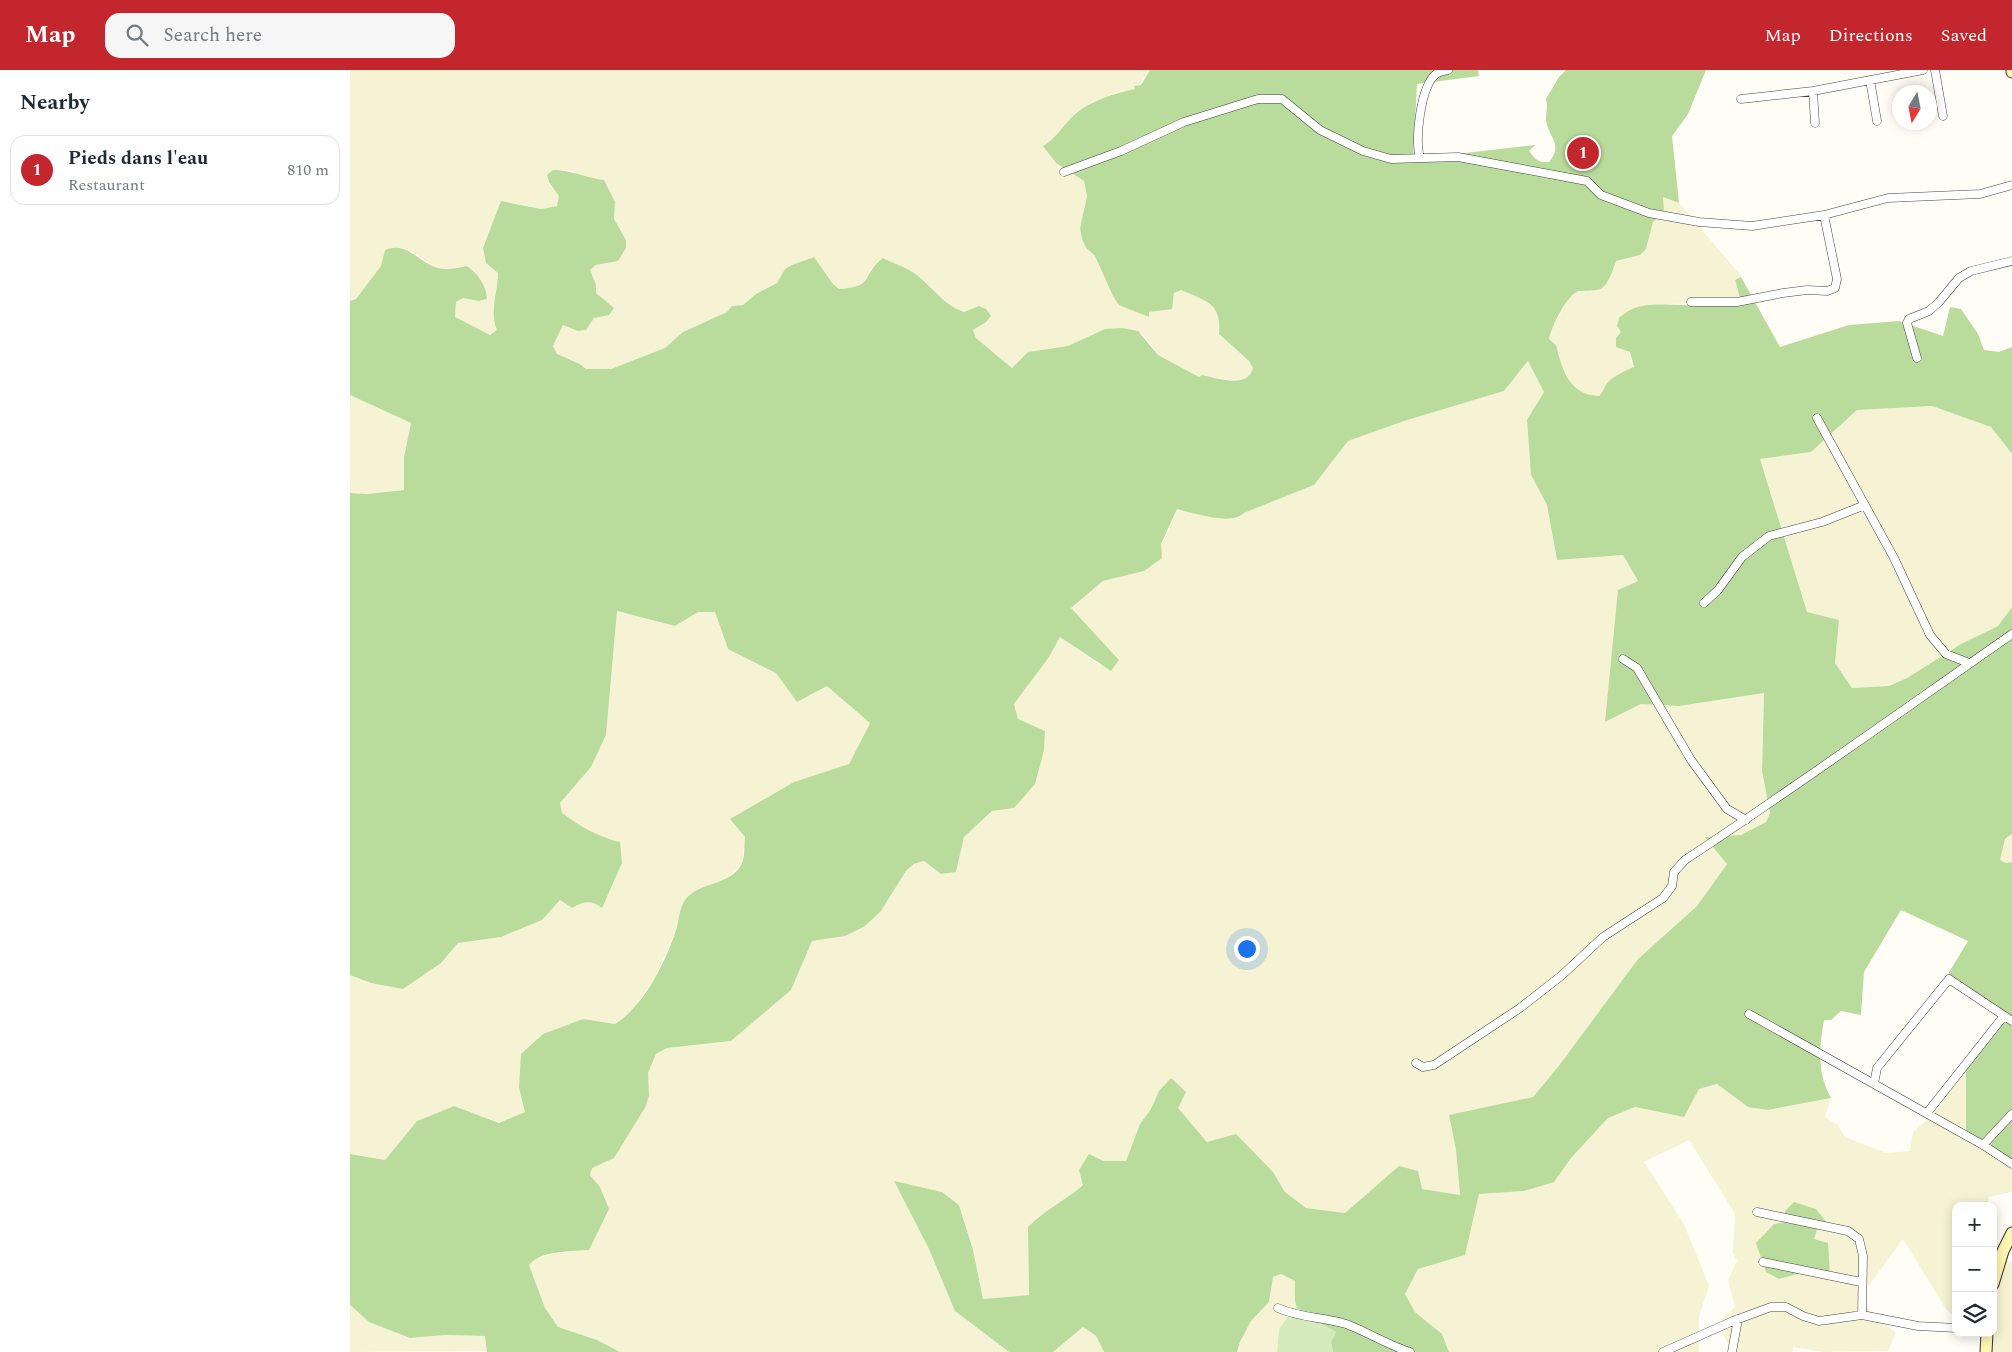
<!DOCTYPE html>
<html lang="en">
<head>
<meta charset="utf-8">
<style>
	:root { --surface:#fff; --page:#f6f6f7; --text:#1f2937; --muted:#747a83; --line:#e0e1e3; --accent:#c4262e }
	body { margin:0; font-family:Spectral,serif; background:var(--page); color:var(--text) }
	.controls { position:absolute; right:15px; bottom:15px; display:grid; overflow:hidden; border-radius:10px; box-shadow:0 2px 12px #0003 }
	.controls button { width:45px; height:45px; display:grid; place-items:center; padding:0; border:0; border-bottom:1px solid var(--line); background:var(--surface); color:var(--text); font:25px sans-serif }
	.compass { position:absolute; left:1542px; top:15px; width:45px; height:45px; border-radius:50%; background:var(--surface); box-shadow:0 2px 12px #0003; rotate:190deg }
	.you { position:absolute; left:896px; top:878px; width:18px; height:18px; margin:-12px; border:4px solid #fff; border-radius:50%; background:#1a73e8; box-shadow:0 0 0 8px #1a73e833 }
	.badge { display:grid; place-items:center; width:32px; height:32px; border-radius:50%; background:var(--accent); color:#fff; font-size:16px; font-weight:700 }
	.pin { position:absolute; translate:-50% -50%; border:2px solid #fff; box-shadow:0 1px 5px #0006 }
	.list { margin:0; padding:0; list-style:none }
	h2 { display:flex; justify-content:space-between; align-items:center; height:65px; margin:0; padding:0 20px; font-size:21px }
	h2 small { font-size:16px; font-weight:400; color:var(--muted) }
	.list li { display:grid; grid-template-columns:32px 1fr auto; gap:15px; align-items:center; box-sizing:border-box; height:70px; margin:0 10px 10px; padding:0 10px; border:1px solid var(--line); border-radius:15px }
	.list b { display:block; font-size:19px; white-space:nowrap }
	.list p { margin:0; font-size:16px; white-space:nowrap; color:var(--muted) }
	.list em { font-size:16px; font-style:normal; color:var(--muted) }
	.icon { flex:none; width:28px; height:28px; fill:none; stroke:currentColor; stroke-width:2; stroke-linecap:round; stroke-linejoin:round }
	.map { position:relative; flex:none; width:1662px; height:1282px; overflow:hidden }
	header { display:flex; align-items:center; gap:30px; box-sizing:border-box; height:70px; padding:0 25px; background:var(--accent); color:#fff }
	header strong { font-size:24px }
	nav { display:flex; gap:28px; margin-inline-start:auto; font-size:18px }
	.search { width:350px; height:45px; background:var(--page); display:flex; align-items:center; gap:12px; box-sizing:border-box; padding:0 18px; border-radius:15px; color:var(--muted); font-size:19px }
	main { display:flex }
	aside { flex:1; background:var(--surface) }
	.map>svg:first-child { display:block }
</style>
</head>
<body>
<header>
<strong>Map</strong>
<div class="search"><svg class="icon" aria-label="search" viewBox="0 0 24 24"><circle cx="10" cy="10" r="6"/><path d="M15 15l6 6"/></svg>Search here</div>
<nav><a>Map</a><a>Directions</a><a>Saved</a></nav>
</header>
<main>
<aside>
<h2>Nearby<small></small></h2>
<ul class="list">
<li><span class="badge">1</span><div><b>Pieds dans l'eau</b><p>Restaurant</p></div><em>810 m</em></li>
</ul>
</aside>
<div class="map">
<svg width="1662" height="1282" viewBox="0 0 1662 1282">
	<rect width="100%" height="100%" fill="#fffdf5"/>
	<!-- farmland -->
	<path fill="#f6f3d4" fill-rule="evenodd" d="M0,0H800L786,19L764,23L724,45L703,70L694,75L706,93L734,111L736,115L737,126L730,158L736,178L745,186L763,226L799,246V242L831,219L854,230L868,241L871,249L869,264L899,291L904,298L902,305L895,310H878L852,305L849,307L808,285L794,265L755,259L718,276L678,282L662,298L626,268L623,260L636,252L629,236L614,242L607,240L580,219L568,206L521,198L516,213L509,217L489,219L483,214L464,187L435,199L427,213L406,224L393,235L382,236L377,242L333,262L316,278L260,299H236L230,294L207,284L203,276L213,255L228,261L244,248L263,238L246,223V215L240,200L246,195L268,191L276,170L264,149L265,132L254,110L233,108L218,100H203L199,113L210,126L207,136L192,139L151,131L136,193L148,203V218L143,238L147,260L140,265L105,248L106,232L113,228L129,231L117,196L101,199L85,197L58,179L35,180L31,196L6,229L0,231Z
		M1313,127L1329,133L1388,202L1391,207L1385,210L1391,232L1319,234L1281,239L1271,262L1284,298L1249,326H1239L1225,319L1212,298L1206,275L1199,269L1200,262L1219,227L1226,222L1251,219L1256,213L1266,191L1290,185L1296,179L1303,152Z
		M1179,291L1194,322L1177,351L1181,405L1197,435L1207,490L1273,485L1288,511L1255,652L1291,634L1329,636L1414,623L1412,701L1420,743L1416,752L1391,765L1356,767L1377,794L1347,836L1288,889L1208,997L1183,1027L1099,1046L1106,1080L1110,1125L1071,1119L1012,1128L995,1143L956,1138L935,1122L923,1102L857,1072L828,1038L809,1021L801,1039L790,1054L776,1092L753,1091L733,1115L716,1130L689,1146L678,1157L679,1225L633,1229L623,1180L609,1135L592,1122L544,1111L578,1177L605,1241L659,1282H270L247,1270L208,1257L195,1238L179,1195L184,1189L206,1183L239,1180L250,1117L240,1105L242,1097L264,1088L299,1025L298,1003L306,984L317,978L381,971L441,920L462,871L495,866L531,841L556,801L564,794L574,791L591,804L606,802L614,767L642,741L664,738L668,649L664,634L699,587L710,567L750,595L769,590L720,538L753,511L794,501L816,467L827,439L889,448L894,443L964,415L998,371L1054,351L1154,321Z
		M0,325L61,353L54,387L55,420L17,424L0,423Z
		M1582,336L1641,357L1662,384V537L1648,556L1611,574L1557,608L1539,616L1502,618L1485,593L1487,570L1457,542L1410,389L1461,382L1507,340Z
		M267,541L325,556L348,542H365L378,579L426,603L447,632L477,616L520,652L499,694L444,712L380,749L395,767L392,793L376,810L342,823L334,831L325,863L305,907L284,939L265,954L233,949L169,1018L175,1042L150,1053L104,1036L67,1051L35,1090L0,1084V905L21,913L91,893L108,873L151,867L191,850L210,830L222,838L233,831L243,832L252,837L270,772L249,767L221,750L212,743L210,733L241,697L256,665Z
		M1662,764V792L1656,793L1650,790L1651,784L1655,769Z
		M1616,1000V1065L1662,1094V1122L1639,1127L1637,1136H1606V1248L1596,1239L1553,1169L1508,1230L1546,1263L1538,1281L1472,1282L1443,1277L1442,1282H1382L1368,1254L1385,1237L1378,1210L1387,1191L1383,1183L1385,1144L1339,1070L1294,1092L1334,1154L1359,1216L1349,1246V1282H1099L1092,1264L1065,1242L1055,1224L1068,1199L1115,1185L1129,1124L1174,1121L1221,1088L1258,1048L1285,1037L1334,1047L1348,1019L1367,1014L1398,1037L1418,1040L1481,1028L1475,1047L1488,1055L1495,1067L1536,1083L1560,1081L1563,1062L1582,1046ZM1435,1152L1478,1156L1467,1160L1464,1169Z
		M1643,1177L1654,1189L1662,1193V1282H1636V1269L1624,1263H1643Z
		M931,1204L945,1211L946,1236L929,1259L927,1282H887L890,1272L901,1251L919,1232L923,1207Z
		M0,1235L19,1252L60,1268L94,1265L135,1266L138,1281L0,1282Z
		M733,1257L746,1266L754,1282H703Z"/>
	<!-- green -->
	<path fill="#d5ebbd" d="M946,1236C955,1249 974,1252 986,1262L981,1272L983,1282H927L929,1259Z"/>
	<!-- forest -->
	<path fill="#b9dc9c" d="M800,0H1128L1129,6L1067,14L1063,89L1185,75L1179,81C1185,89 1188,93 1199,92C1214,74 1198,67 1196,50C1196,42 1198,37 1196,29L1209,7L1216,0H1356L1338,44L1322,66L1329,133L1313,127L1314,142L1303,152L1296,179L1290,185L1266,191C1263,199 1259,213 1252,218C1246,222 1235,220 1229,221C1217,224 1201,258 1199,269L1206,275C1212,299 1219,325 1249,326C1254,321 1254,317 1258,312C1264,306 1276,300 1284,297L1280,282L1266,277V268L1271,262L1267,256L1269,248C1272,246 1277,241 1282,239C1310,228 1346,243 1372,228L1391,232L1385,210L1391,207L1430,277L1499,255L1549,251L1593,266L1600,237L1611,239L1628,264L1634,280L1649,282L1662,277V384L1641,357L1582,336L1507,340L1461,382L1410,389L1457,542L1489,550L1485,593L1502,618L1539,616L1557,608L1611,574L1648,556L1662,537V764L1655,769L1650,790L1656,793L1662,792V1094L1616,1065V1000L1653,947L1598,904L1618,871L1551,840L1514,902L1511,945L1491,941L1481,950H1474C1469,978 1467,1003 1481,1028L1418,1040L1398,1037L1367,1014L1349,1019L1334,1047L1285,1037L1258,1048L1221,1088L1204,1112L1174,1121L1129,1124L1115,1185L1068,1199L1055,1224L1065,1242L1092,1264L1099,1282H983L981,1272L986,1262C976,1254 949,1245 946,1235C944,1228 945,1218 945,1211L931,1204L923,1207L919,1232L901,1251L890,1272L887,1282H754L746,1266L733,1257L703,1282H659L605,1241L578,1177L544,1111L592,1122L609,1135L623,1180L633,1229L679,1225L678,1157C694,1140 715,1131 733,1115L729,1100L739,1084L753,1091H776L790,1054L801,1039L809,1021L821,1008L836,1022L828,1038L857,1072L886,1064L923,1102L935,1122L956,1138L995,1143L1049,1096L1068,1101L1072,1119L1110,1125L1106,1080L1099,1045L1183,1027L1208,997L1288,889L1347,836L1377,794L1355,767L1391,765L1416,752L1420,743L1412,701L1414,623L1329,636L1291,634L1255,652L1268,520L1288,511L1273,485L1207,490L1197,435L1181,405L1177,350L1194,322L1178,291L1154,321L1054,351L998,371L964,415L894,443C882,456 843,443 827,439L811,474L812,488L794,501L753,511L721,538L769,590L761,601L710,567L699,587L664,634L668,649L695,661L694,680L685,714L664,738L642,741L614,767L606,802L591,804L574,791L564,794L556,801L531,841L515,856L495,866L462,871L441,920L381,971L317,978L306,984L298,1003L299,1025L296,1036L264,1088L242,1098L240,1105L250,1117L259,1139L239,1180C220,1182 191,1180 179,1195L195,1238L208,1257L247,1270L270,1282H137L135,1266L95,1265L60,1268L19,1252L0,1235V1084L35,1090L67,1051L104,1036L149,1053L175,1042L169,1018L171,984L193,964L233,949L265,954C293,937 315,893 325,863C329,853 329,838 335,830C349,811 380,817 392,793C395,787 394,774 395,767L380,749L444,712L499,694L520,653L477,616L447,632L426,603L378,579L365,542H348L325,556L267,541L256,665L241,697L210,733L212,743C231,757 248,767 270,772L272,793L252,838C241,830 234,831 222,838L210,830L192,850L151,867L108,873L91,893L53,919L21,913L0,905V423L17,424L54,420V387L61,353L0,325V231L6,229L31,196L35,180C57,171 66,190 85,197C95,201 107,198 117,196C127,203 137,216 137,229L129,231L113,228L106,232L105,247L140,265L147,260C139,242 148,222 148,203L136,193L133,178L151,131L191,139L207,136L209,126L199,112L197,105L203,100C221,100 236,108 254,110L265,132L264,149L276,170V178L268,191L246,195L240,200L246,215V223L264,238L259,245L244,248L236,260L228,261L213,255L203,276L207,284L230,294L236,299H261L315,278L333,262L377,242L382,236L393,235L406,224L427,213L435,199L442,195L464,187L483,214L489,219C526,216 509,208 533,188C544,194 559,198 568,206C584,219 594,235 614,242L629,236L636,239L641,246L636,252L623,260L626,268L662,298L678,282L718,276L755,259L772,258L788,261L808,285L849,307L852,305C868,308 898,319 903,298L899,291L869,264C872,233 856,231 831,220L824,223L822,239L799,242V247L769,235L763,226L745,186L736,178L732,169L730,158L737,126L734,111L706,93L693,76C707,68 713,55 724,45C740,31 765,23 785,19L784,16L791,15Z
		M1444,1132L1466,1139L1479,1155L1467,1160L1464,1169L1478,1173L1480,1204L1455,1202L1429,1209L1416,1202L1406,1173L1424,1154L1435,1152V1141Z"/>
	<g fill="none" stroke-linecap="round" stroke-linejoin="round">
		<defs>
			<path id="street" d="M1585,0L1593,46
				M1520,10L1527,51
				M1463,21L1465,53
				M1391,29L1463,21L1573,0
				M1070,88C1065,70 1070,17 1086,4C1089,2 1094,1 1098,0
				M714,102L771,81L834,52L908,29H932L970,60L1013,81L1041,89L1108,87L1237,111L1251,125L1299,143L1349,152L1402,156L1474,145L1538,128L1630,124L1662,115
				M1341,232H1387L1433,223L1457,220L1477,221L1485,218L1487,209L1474,145
				M1567,288L1557,253L1559,249L1579,241L1589,232L1609,208L1621,201L1662,191
				M1467,348L1544,488L1580,565L1596,584L1619,593
				M1354,533L1368,520L1392,487L1419,466L1472,452L1515,435
				M1273,589L1287,598L1341,690L1377,739L1396,750
				M1399,944L1633,1075L1662,1094
				M1066,993L1073,997L1084,995L1170,938L1211,906L1253,867L1313,828L1322,816L1324,802L1335,790C1446,717 1553,640 1662,564
				M1524,1014L1527,998L1599,909L1662,951
				M1577,1043L1653,947
				M1633,1075L1662,1044
				M1407,1142L1498,1161L1509,1169L1513,1186L1512,1245
				M1413,1192L1511,1212
				M928,1238C950,1248 973,1247 996,1254C1018,1262 1037,1275 1060,1282
				M1313,1282L1383,1251L1421,1237H1436L1453,1246L1469,1251L1512,1245L1568,1256L1606,1258
				M1382,1282L1388,1249"/>
			<path id="secondary" d="M1662,0V2
				M1643,1214L1653,1181L1662,1163
				M1636,1282L1637,1263"/>
		</defs>
		<!-- street casing -->
		<use href="#street" stroke="#444" stroke-width="9"/>
		<!-- secondary casing -->
		<use href="#secondary" stroke="#333" stroke-width="13"/>
		<!-- street -->
		<use href="#street" stroke="#fff" stroke-width="8"/>
		<!-- secondary -->
		<use href="#secondary" stroke="#fff6b0" stroke-width="11"/>
	</g>
</svg>
<div class="controls">
<button>+</button>
<button>−</button>
<button><svg class="icon" aria-label="layers" viewBox="0 0 24 24"><path d="M12 4l9 5-9 5-9-5zM3 14l9 5 9-5"/></svg></button>
</div>
<svg class="compass" viewBox="-18 -18 36 36"><path d="M0-13l5 13h-10z" fill="#e53935"/><path d="M0 13l5-13h-10z" fill="#747a83"/></svg>
<div class="you"></div>
<div class="pin badge" style="left:1233px;top:83px">1</div>
</div>
</main>
</body>
</html>
